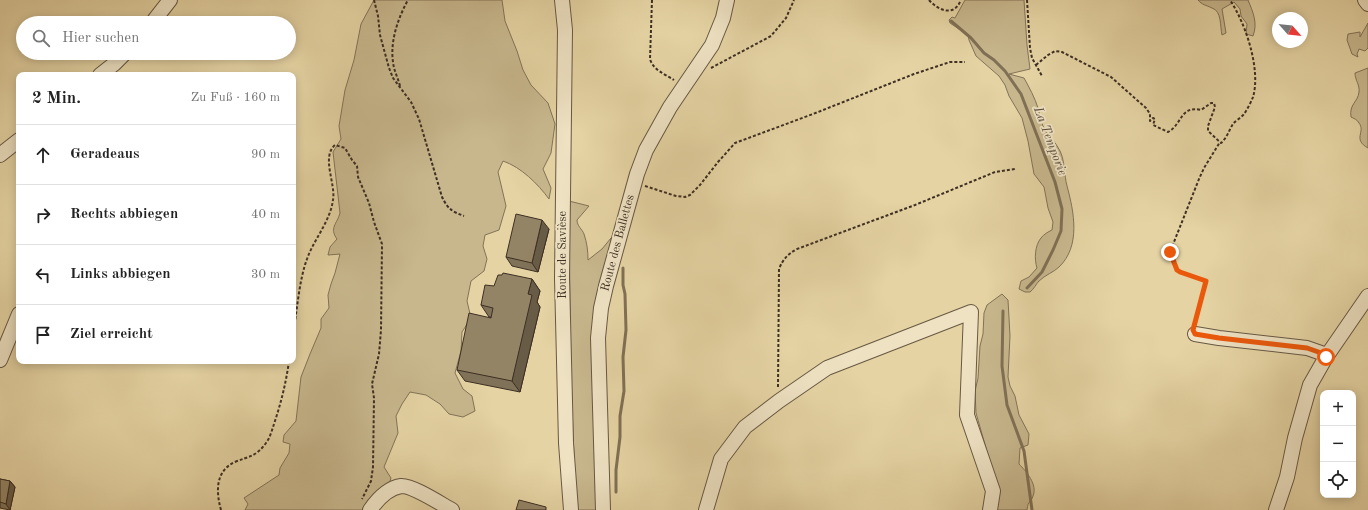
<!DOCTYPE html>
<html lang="de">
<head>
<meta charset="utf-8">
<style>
	:root { --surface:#fff; --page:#f6f6f6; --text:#222; --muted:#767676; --line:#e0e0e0 }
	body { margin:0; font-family:"Old Standard TT",serif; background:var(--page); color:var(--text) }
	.controls { position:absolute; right:12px; bottom:12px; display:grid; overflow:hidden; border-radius:8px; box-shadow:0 2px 10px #0003 }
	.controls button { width:36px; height:36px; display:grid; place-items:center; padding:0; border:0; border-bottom:1px solid var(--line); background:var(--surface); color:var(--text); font:20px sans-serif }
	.compass { position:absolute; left:1272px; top:12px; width:36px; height:36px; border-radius:50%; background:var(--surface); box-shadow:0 2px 10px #0003; rotate:117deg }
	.stop { position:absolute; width:12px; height:12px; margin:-9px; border:3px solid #ea580c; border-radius:50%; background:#fff }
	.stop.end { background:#ea580c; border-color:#fff; box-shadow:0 1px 4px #0008 }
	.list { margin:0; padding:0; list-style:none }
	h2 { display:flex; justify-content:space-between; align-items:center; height:52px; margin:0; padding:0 16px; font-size:17px }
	h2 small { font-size:13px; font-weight:400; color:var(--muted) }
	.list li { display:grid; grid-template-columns:26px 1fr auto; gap:12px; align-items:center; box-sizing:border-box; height:60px; padding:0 16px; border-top:1px solid var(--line) }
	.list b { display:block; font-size:15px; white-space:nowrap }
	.list em { font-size:13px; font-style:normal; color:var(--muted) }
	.icon { flex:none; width:22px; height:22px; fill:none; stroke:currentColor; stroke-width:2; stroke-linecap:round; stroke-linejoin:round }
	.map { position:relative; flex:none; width:1368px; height:510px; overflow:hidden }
	.search { position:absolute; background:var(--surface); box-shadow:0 2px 10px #0003; left:16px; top:16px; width:280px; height:44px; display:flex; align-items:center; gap:10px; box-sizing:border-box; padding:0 14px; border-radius:22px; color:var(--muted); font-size:15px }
	.panel { position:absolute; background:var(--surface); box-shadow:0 2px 10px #0003; left:16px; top:72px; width:280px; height:292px; border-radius:8px }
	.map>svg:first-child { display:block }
</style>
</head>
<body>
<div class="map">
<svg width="1368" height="510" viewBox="0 0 1368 510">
	<rect width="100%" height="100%" fill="#e5d3a3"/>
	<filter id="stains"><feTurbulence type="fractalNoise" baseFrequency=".005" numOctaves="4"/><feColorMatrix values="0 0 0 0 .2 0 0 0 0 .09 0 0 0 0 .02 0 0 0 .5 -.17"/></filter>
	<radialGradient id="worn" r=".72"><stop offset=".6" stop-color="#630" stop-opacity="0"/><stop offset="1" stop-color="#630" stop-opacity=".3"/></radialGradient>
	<!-- green -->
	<path fill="#c8b78d" stroke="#827358" d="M374,0H502L505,21L517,51L523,70L531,85L548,103L555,124L551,153L543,169L551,188L549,199C538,184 521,167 503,161L498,172L506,206L499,230L485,235L483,246L487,259L484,271L471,281L467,301L471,318L462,332L461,351L455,373L463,389L472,396L475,411L463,417L449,414L440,404L426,395L410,392L402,404L396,416L398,433L384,467L391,478L387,491L372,510H245L248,504L244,498L279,475L280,468L289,453L290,444L283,442L284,435L296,421L301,377L310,354L321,328V319L329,308L328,295L331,284L335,273L340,254L328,255L330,247L337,239C329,228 337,224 340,213L333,152L341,139L339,126L345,90L354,60L361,24Z
		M965,0H1024L1027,45L1030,69L1009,74L1024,78C1029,87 1035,98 1038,108C1040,114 1040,120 1043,126C1047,135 1056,142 1060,151C1065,161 1064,175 1067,186C1074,212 1081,246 1059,267C1054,272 1045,275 1039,281C1036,284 1034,289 1030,292H1025L1019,289L1021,281L1029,277L1037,268C1034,259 1035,245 1041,238C1044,234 1048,232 1052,230L1053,222L1048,208L1044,187L1034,174L1028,141L1022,118L1009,96L1005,85L999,76L976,56L969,40L968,35L950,23L949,20L952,17L955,18Z
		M1198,0H1248C1253,12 1258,23 1253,36L1246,34L1247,24L1241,16L1240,9L1234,2L1222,9L1226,33L1222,35C1220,27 1222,11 1212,8C1206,5 1202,5 1198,0Z
		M1368,23V48L1365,51L1359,49L1357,54L1358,57L1352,54L1347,40L1348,34L1360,32V37Z
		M1368,68V148C1352,139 1366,132 1359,123C1358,120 1353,118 1351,117C1349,104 1358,102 1359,92C1360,85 1355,80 1355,73Z
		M569,201L589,206L577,220C577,226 582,229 584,234C587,243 588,251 588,260L602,249L611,238V245L606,265L598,510H577C570,407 570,304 569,201Z
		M1002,294L1008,300L1010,336L1008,377L1010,386L1015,396L1019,415L1029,434L1028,445L1020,448L1019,464C1026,471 1038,485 1033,496C1031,503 1028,500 1027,510H997L998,502L992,469L976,413L975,391L978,378L980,346L983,334L984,313L987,305Z"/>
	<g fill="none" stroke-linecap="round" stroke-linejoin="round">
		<!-- stream -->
		<path stroke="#807055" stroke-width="3" d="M951,21L971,38L984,53L994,60L1005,71L1021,94L1055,182L1062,209L1061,231L1053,250L1042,272L1027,288
			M1003,311L1002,366L1007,405L1024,451L1032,510
			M616,492V470L620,437V416L624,391L623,357L626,330L625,294L623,285V268"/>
		<defs>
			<path id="minor" d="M562,0L565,30L562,278L566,443L571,510
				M1365,0L1368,4
				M152,23L170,0
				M100,75L114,64L125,53
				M0,155L19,140
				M1195,334L1219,338L1307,348L1327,355
				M0,360L19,314
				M370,510C377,500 388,488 401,486C412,485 441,504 452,510
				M603,510L598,338L601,308L606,286L637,174L646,150L670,107L712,45L723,18L727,0
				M706,510L721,459L745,427L779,401L827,368L971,312L967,415L993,491L990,510
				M1276,510L1287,477L1295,438L1310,385L1326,357L1368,296"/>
		</defs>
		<!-- minor casing -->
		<use href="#minor" stroke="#675843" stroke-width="16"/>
		<!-- path -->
		<path stroke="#3d2f23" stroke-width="2" stroke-dasharray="3 2" stroke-linecap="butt" d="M374,0L378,16L380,35L389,68L393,78L411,102L419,119L442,197C448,209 451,211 464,216
			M652,0L650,59C653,70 665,74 674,80
			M929,0C939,11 954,17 961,0
			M1027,0L1030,48L1032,58L1042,76
			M1036,65L1048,55L1055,51L1062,52L1111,77L1146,108L1150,114V121L1153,118L1155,119L1153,125L1168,132C1182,125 1180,105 1201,110L1211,103H1214L1215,107L1208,126V131L1221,143C1227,138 1229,130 1233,124C1236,120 1241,118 1244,114C1247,110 1251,102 1253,97C1261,70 1246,24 1230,0
			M711,68L771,36L786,18L794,0
			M400,86C398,78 394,71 393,62C390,41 398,18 408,0
			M645,186L676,196L685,197L690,195L700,185L718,162L735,143L813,114L914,74L950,62H965
			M1195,323L1206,281L1180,272L1177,270L1170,252L1199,179L1204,168L1220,142
			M293,334C297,312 299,280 307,259C314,239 330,222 333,200C336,184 321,157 335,145L345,148L352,160L357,166L358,177L369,203L374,222L382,244L381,330L379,354L372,384L374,398L373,467L371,481L362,499
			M778,387L779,269C783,259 788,254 797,249L915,205L995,172L1015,169
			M221,510C216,492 215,471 235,462C249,456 256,457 266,443C270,438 272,430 274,424C281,403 286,383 289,361"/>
		<!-- minor -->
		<use href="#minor" stroke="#eee2c3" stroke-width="14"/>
	</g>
	<!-- wall -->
	<path fill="#7f7258" stroke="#3d2f23" d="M549,229L538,272L512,266L506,257Z
		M532,279L540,291L537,302L540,307L520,392L465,381L457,370L491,317H489L481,305L494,286Z
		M0,479L10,481L15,487L10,510L0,508Z"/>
	<!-- shaded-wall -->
	<path fill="#685c47" stroke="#3d2f23" d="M542,220L549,229L538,272L532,263Z
		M532,279L540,291L537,302L540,307L520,392L512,381L528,294Z
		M10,481L15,487L10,510L6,504Z"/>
	<!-- building -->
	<path fill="#948466" stroke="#3d2f23" d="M516,214L542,220L532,263L506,257Z
		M503,273L532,279L528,294L532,295L512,381L457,370L469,313L491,318L493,308L481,305L485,285L494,286L498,275H502Z
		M0,479L10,481L6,504L0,502Z
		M519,500L546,507V510H516Z"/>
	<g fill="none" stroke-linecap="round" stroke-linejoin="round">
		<!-- route -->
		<path stroke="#ea580c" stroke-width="5" d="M1170,252L1177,270L1180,272L1206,281L1193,330L1195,334L1219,338L1307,348L1327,355L1326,357"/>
	</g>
	<g text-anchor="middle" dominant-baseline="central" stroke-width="3.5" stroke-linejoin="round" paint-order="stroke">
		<!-- street labels -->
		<g font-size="12" fill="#3d2f23" stroke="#eee2c3">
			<text transform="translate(618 243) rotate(-75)">Route des Ballettes</text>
			<text transform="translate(563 255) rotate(-90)">Route de Savièse</text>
		</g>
		<!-- water labels -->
		<g font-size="13" font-style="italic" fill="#594a38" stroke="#eee2c3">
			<text transform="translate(1050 141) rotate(69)">La Temporie</text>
		</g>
	</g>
	<rect width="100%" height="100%" filter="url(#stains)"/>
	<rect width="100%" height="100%" fill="url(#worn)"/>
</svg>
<div class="controls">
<button>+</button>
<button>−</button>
<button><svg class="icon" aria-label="locate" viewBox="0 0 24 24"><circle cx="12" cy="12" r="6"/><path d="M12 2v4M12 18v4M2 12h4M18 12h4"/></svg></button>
</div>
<svg class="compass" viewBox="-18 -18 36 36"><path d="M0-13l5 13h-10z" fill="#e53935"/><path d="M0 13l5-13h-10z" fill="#767676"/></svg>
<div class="stop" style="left:1326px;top:357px"></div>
<div class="stop end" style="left:1170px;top:252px"></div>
<div class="search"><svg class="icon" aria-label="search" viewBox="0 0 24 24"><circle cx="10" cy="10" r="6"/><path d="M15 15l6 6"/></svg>Hier suchen</div>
<section class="panel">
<h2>2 Min.<small>Zu Fuß · 160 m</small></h2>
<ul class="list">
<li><svg class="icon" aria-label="ahead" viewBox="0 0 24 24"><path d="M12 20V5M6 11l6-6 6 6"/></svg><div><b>Geradeaus</b></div><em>90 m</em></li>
<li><svg class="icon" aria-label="right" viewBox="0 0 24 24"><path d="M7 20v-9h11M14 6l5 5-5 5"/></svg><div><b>Rechts abbiegen</b></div><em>40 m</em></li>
<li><svg class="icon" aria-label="left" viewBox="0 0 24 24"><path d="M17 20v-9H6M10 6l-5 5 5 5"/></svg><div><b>Links abbiegen</b></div><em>30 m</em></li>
<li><svg class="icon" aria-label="arrive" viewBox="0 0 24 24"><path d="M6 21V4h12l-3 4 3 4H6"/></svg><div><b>Ziel erreicht</b></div></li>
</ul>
</section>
</div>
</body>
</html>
